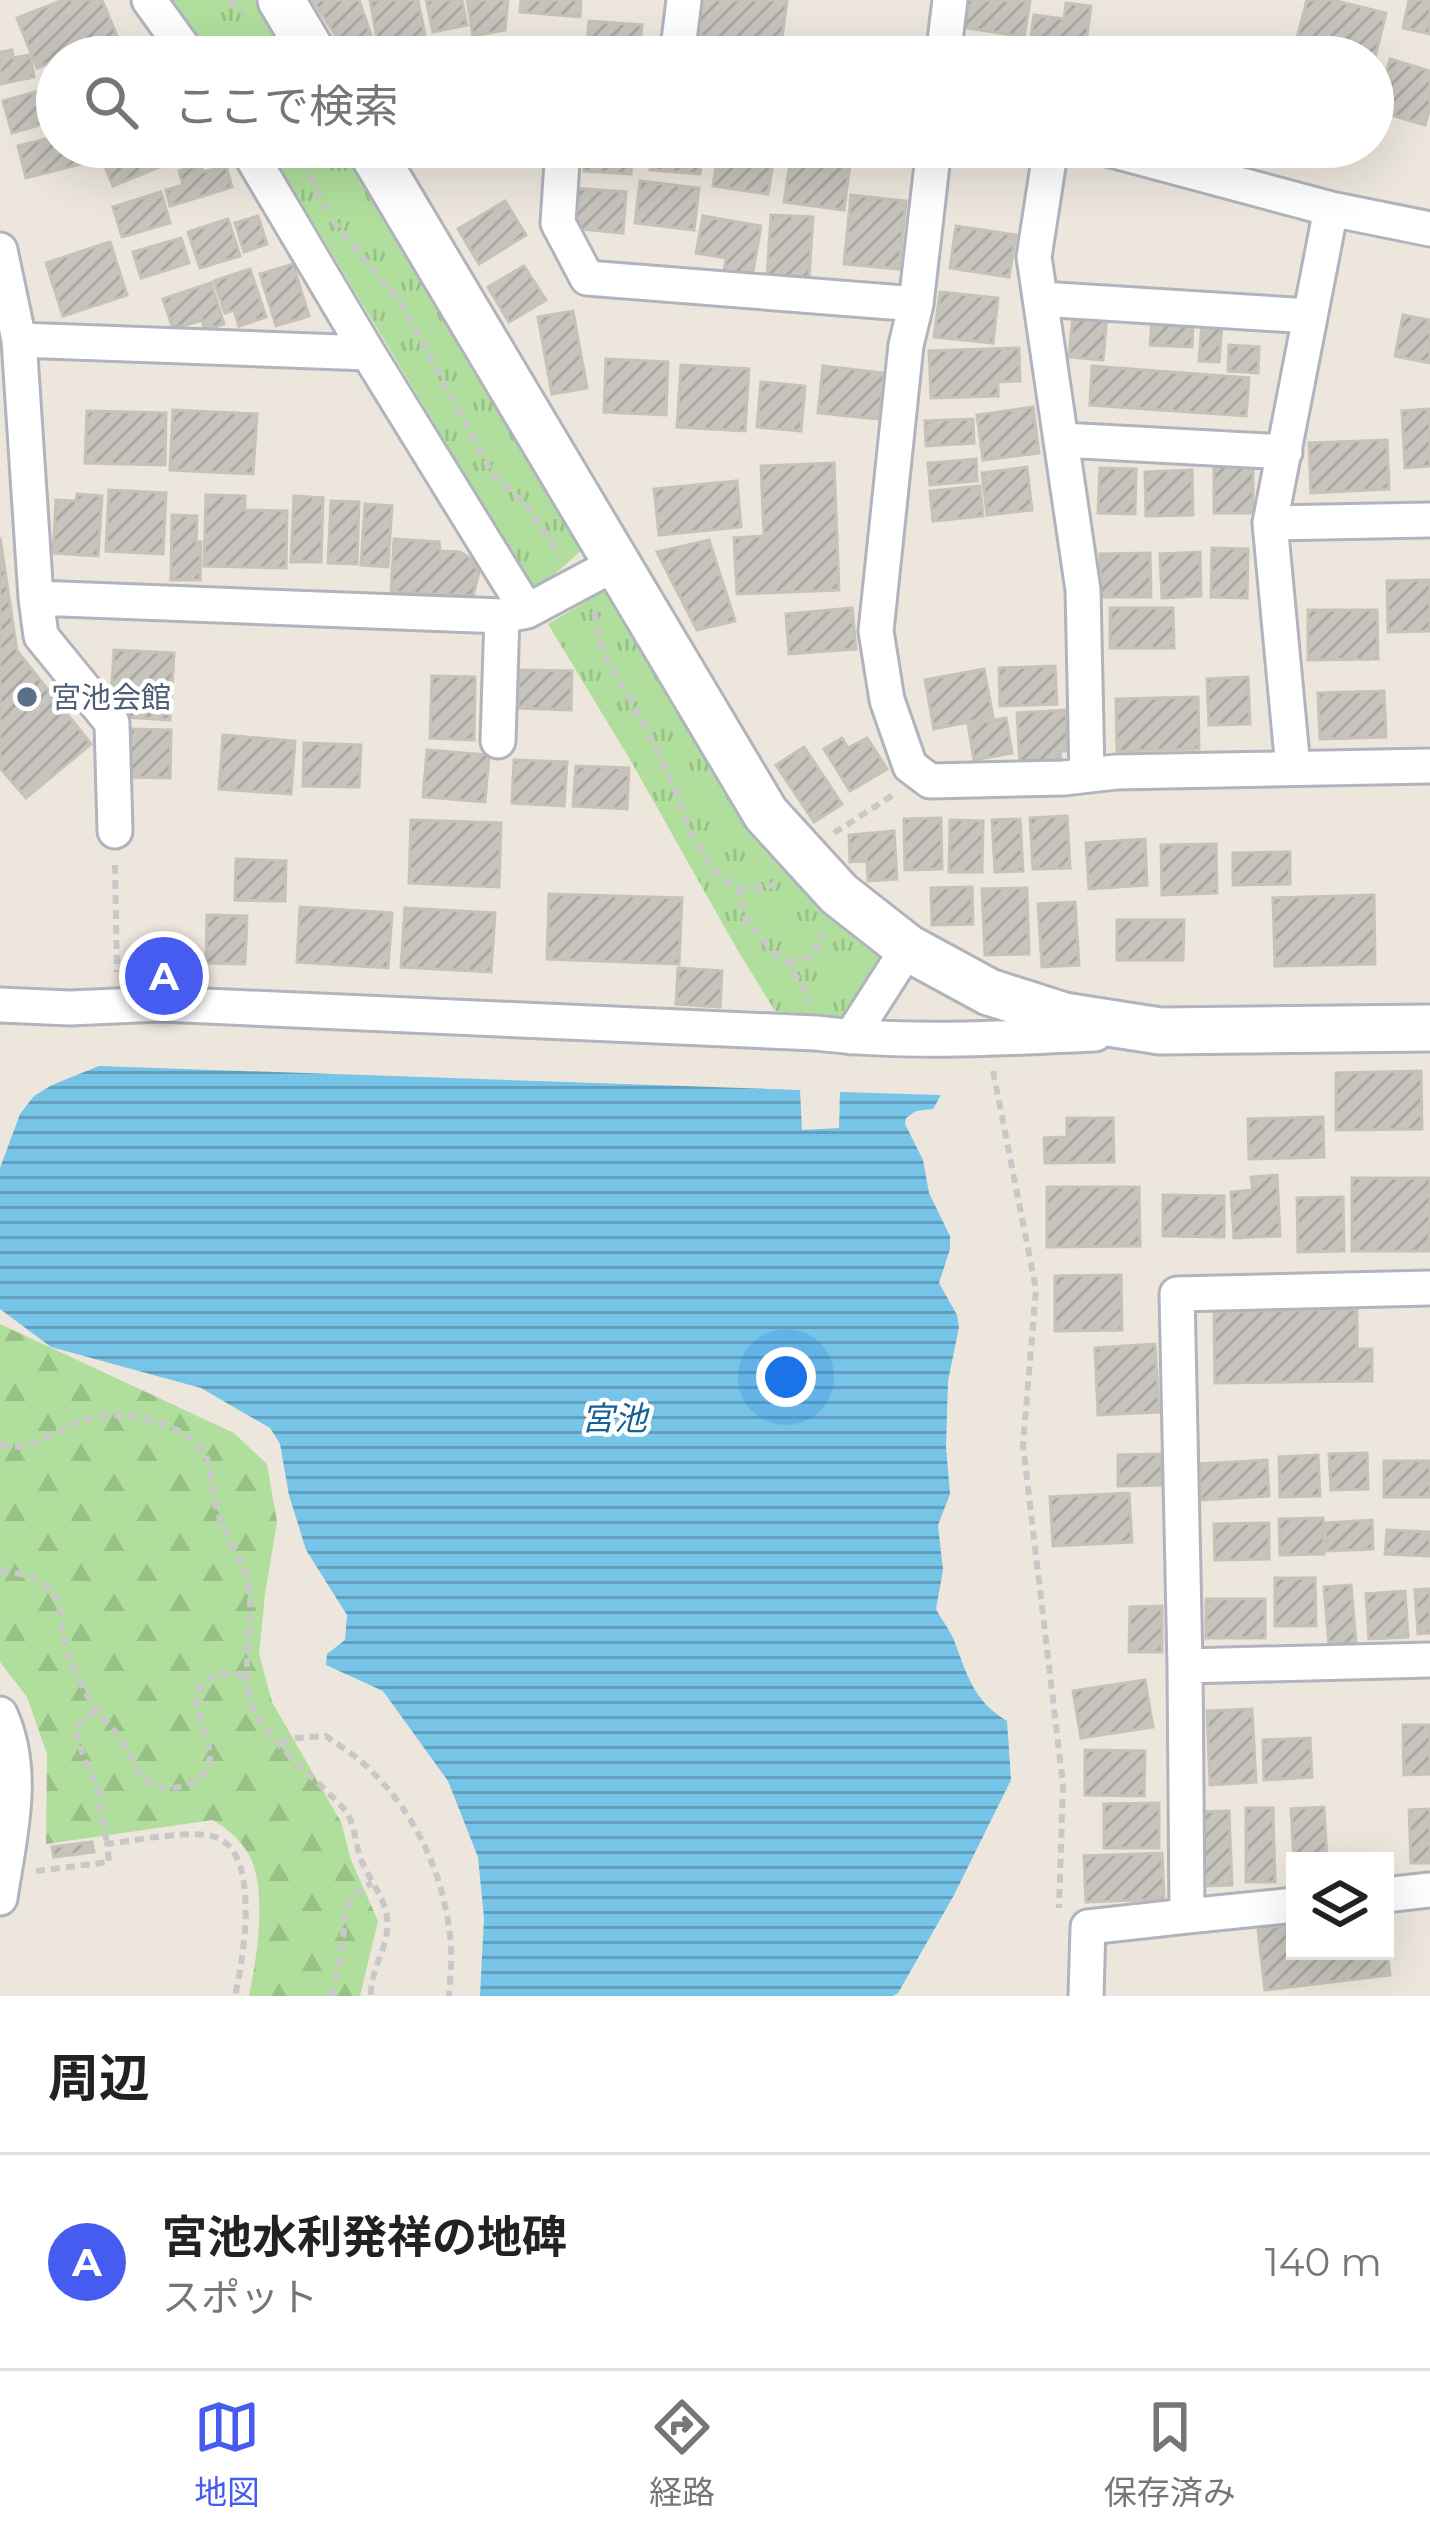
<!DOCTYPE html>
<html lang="ja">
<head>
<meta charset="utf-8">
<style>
	:root { --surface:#fff; --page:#f2f2f2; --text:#222; --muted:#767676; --line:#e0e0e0; --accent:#465cf0 }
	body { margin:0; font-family:Montserrat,"Noto Sans JP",sans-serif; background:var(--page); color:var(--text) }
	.controls { position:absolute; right:36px; bottom:36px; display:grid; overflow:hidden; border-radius:0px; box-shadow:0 12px 48px #0002 }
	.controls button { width:108px; height:108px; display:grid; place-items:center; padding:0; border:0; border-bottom:3px solid var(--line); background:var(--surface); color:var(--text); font:60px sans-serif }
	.you { position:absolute; left:786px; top:1377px; width:42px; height:42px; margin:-30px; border:9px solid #fff; border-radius:50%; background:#1a73e8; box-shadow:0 0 0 18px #1a73e833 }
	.badge { display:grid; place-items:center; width:78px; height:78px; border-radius:50%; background:var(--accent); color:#fff; font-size:39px; font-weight:700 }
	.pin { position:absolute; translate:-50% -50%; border:6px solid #fff; box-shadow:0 3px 12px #0006 }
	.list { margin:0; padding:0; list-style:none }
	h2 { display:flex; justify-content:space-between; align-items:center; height:156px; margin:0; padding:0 48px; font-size:51px }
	h2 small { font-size:39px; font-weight:400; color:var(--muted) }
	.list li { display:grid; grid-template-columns:78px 1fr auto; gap:36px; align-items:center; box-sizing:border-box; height:216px; padding:0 48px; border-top:3px solid var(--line) }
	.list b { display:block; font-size:45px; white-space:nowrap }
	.list p { margin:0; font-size:39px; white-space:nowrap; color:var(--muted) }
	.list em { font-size:39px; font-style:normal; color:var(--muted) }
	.icon { flex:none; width:66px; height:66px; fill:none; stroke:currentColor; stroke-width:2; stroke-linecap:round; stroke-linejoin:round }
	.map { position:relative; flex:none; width:1430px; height:1996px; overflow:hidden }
	.search { position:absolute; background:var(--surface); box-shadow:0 12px 48px #0002; left:36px; right:36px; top:36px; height:132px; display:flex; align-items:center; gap:30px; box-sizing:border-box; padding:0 42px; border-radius:66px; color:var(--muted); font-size:45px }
	.sheet { height:372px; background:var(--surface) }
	nav { display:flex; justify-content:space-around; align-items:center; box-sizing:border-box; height:168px; border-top:3px solid var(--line); background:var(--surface); font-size:33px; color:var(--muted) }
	nav a { display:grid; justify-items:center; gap:6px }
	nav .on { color:var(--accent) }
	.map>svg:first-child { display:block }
</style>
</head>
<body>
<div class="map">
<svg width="1430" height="1996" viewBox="0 0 1430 1996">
	<defs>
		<pattern id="forest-firs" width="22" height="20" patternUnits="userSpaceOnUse" patternTransform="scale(3)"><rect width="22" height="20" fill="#b0df9d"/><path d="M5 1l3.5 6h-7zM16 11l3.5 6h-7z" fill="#98c087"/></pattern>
		<pattern id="park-tufts" width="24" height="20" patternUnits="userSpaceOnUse" patternTransform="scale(3)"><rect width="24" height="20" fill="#b0df9d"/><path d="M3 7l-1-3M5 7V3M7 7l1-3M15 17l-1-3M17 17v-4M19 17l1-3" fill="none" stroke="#98c087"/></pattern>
		<pattern id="water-rules" width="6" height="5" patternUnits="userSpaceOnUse" patternTransform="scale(3)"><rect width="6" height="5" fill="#76c4e8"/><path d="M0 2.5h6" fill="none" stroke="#619fbc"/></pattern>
		<pattern id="building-hatch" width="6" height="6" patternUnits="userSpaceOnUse" patternTransform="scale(3)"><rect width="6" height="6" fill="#c7c3bd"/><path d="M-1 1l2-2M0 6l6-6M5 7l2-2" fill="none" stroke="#aba8a3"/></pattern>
	</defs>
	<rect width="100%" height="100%" fill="#ece6dd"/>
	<!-- forest -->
	<path fill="url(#forest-firs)" d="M0,1324L234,1433L267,1464L277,1522L265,1594L259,1654L272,1702L341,1822L351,1860L378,1921L360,1996H249C257,1958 268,1887 248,1853C239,1838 227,1829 213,1820L46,1844L47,1754L27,1697L0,1662Z"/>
	<!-- park -->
	<path fill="url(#park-tufts)" d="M172,0H255L288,57H213Z
		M268,147H342L582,550L540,587L531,584Z
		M604,591L719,781L753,831L789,874L836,918L880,954L883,965L856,1007L844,1017L775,1011L738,951L632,763L548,624Z"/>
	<!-- water -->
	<path fill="url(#water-rules)" d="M99,1066L800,1090L802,1130L839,1128L840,1092L941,1095L933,1109L916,1111L906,1118L905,1124L923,1160L929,1193L950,1236V1249L939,1283L957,1315L959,1327L948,1381L946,1447L950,1494L938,1525L943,1570L936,1609C942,1621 951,1631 955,1643C968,1677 974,1701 1007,1721L1011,1780L954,1895L898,1993L893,1996H480L484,1918L478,1857L448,1781L383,1691L326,1665L327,1654L345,1640L347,1615L306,1550L289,1495L280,1444L270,1428L201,1388L51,1347L0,1309V1168L20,1114L34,1096L52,1085Z"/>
	<!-- building -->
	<path fill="url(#building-hatch)" stroke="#c7c2b7" stroke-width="3" d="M63,0H102L117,36L64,57H57V60L37,68L17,18Z
		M315,0H359L377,53L370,57H350L313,1Z
		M370,0H418L425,36L378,44Z
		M426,0H462L467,25L433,32Z
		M467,0H508L505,30L473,36Z
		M521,0H581L580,17L520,12Z
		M696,0H787L781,45L691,35Z
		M965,0L1030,1L1024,37L961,27Z
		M1307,0H1332L1386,13L1373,65V57H1323L1294,50Z
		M1409,0H1430V34L1403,28Z
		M1066,3L1091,6L1086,43L1031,36L1034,15L1064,19Z
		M589,21L642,25L638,57L586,52Z
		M12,50L13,58L30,55L34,77L0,84V52Z
		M1390,59L1430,71V107L1425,125L1375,110Z
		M57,86V120L12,133L3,101Z
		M57,136V147H81L85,163L26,178L18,146Z
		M115,147H160L167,164L113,186L99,153Z
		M474,147H528L529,156L475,162Z
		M586,147H633L631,174L584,171Z
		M652,147H702L700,174L650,170Z
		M719,147L775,150L768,194L713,186Z
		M1297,147H1352L1348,163Z
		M791,155L850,164L844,210L784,202Z
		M201,164L203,172L226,166L232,187L170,206L166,190L183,185L179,171Z
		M640,181L699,188L694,230L635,223Z
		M573,188L626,192L623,233L569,228Z
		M161,192L170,223L122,237L113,207Z
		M851,195L906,201L899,269L844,264Z
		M505,201L526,235L479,264L458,229Z
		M771,215L813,217L809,278L767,276Z
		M258,216L267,244L244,252L235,223Z
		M703,216L761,226L752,277L724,272L726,258L696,253Z
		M228,219L240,256L200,268L188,232Z
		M956,226L1016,235L1009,277L950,268Z
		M181,238L189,263L141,278L133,252Z
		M110,242L127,295L63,316L46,263Z
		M293,264L309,316L276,326L260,274Z
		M524,266L546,300L509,322L488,287Z
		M250,269L266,317L239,326L234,310L225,313L214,281Z
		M211,283L224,324L205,330L202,320L173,329L163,299Z
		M940,292L998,298L993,343L934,337Z
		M573,311L587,388L552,394L538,317Z
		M1073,313L1107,316L1103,360L1069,357Z
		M1403,315L1430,320V363L1395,356Z
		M1152,321L1193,323L1192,347L1150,345Z
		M1202,322L1222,323L1219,362L1199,361Z
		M1229,345L1259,347L1258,373L1228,371Z
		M1019,348L1020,381L998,382V396L931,398L929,351Z
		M606,359L668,362L666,415L604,412Z
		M681,365L749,369L745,431L677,427Z
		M823,366L884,373L879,419L818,413Z
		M1092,366L1249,378L1246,416L1090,405Z
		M761,382L805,386L801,431L757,427Z
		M1033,407L1039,453L983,460L977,415Z
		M1430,409V466L1405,468L1402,411Z
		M173,410L257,414L253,474L170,470Z
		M87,411L166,413L165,465L85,463Z
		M973,419L974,443L926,446L925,421Z
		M1387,440L1389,489L1311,493L1309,443Z
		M976,459L977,481L930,485L928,463Z
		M834,463L839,590L737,594L734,538L764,536L761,466Z
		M1253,464V513H1214V465Z
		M1027,467L1032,510L987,515L982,473Z
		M1100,468L1136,469L1135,514L1098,513Z
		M1192,470L1193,515L1146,516L1145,472Z
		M737,481L741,527L659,535L654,489Z
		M980,486L983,516L933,521L930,491Z
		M109,490L166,493L163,554L106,551Z
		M77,494L102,496L98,556L53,553L56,500L76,501Z
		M206,495L245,496V510L287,511L286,568L204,566Z
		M294,496L323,498L321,562H291Z
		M331,501L359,502L357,564L328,563Z
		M365,504L392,506L388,567L361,565Z
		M172,515L197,516L196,542H201L200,580H171Z
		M0,537L17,651L91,744L26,798L0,768Z
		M394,539L439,542L440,551L460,552L470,558L479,572L473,596L391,592Z
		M709,540L735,621L697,630L657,552Z
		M1212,548L1248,549L1247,598L1211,597Z
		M1200,552L1201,596L1162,598L1160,554Z
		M1150,553L1151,597H1101L1100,554Z
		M1430,580V631L1388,632L1387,581Z
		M852,608L856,649L789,654L786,614Z
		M1110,608H1173L1174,648H1110Z
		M1308,610H1377L1378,659L1308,660Z
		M114,650L174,653L170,720L125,717L126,698H111Z
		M1055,666L1057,704L1000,706L999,668Z
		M984,669L993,717L934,729L925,680Z
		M519,670L572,671L571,710L518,708Z
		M432,676L475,677L474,740L430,738Z
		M1248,677L1250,724L1209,725L1207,679Z
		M1384,691L1386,737L1320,739L1318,693Z
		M1198,697L1199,749L1117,751L1116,699Z
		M1066,710L1068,751H1060L1061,763L1020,765L1017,713Z
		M1006,718L1012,753L974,760L968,725Z
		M128,729L171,730L170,778L126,777Z
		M223,735L295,741L291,794L219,789Z
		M842,738L848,748L867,738L887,769L850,791L824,749Z
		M304,743L361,745L359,787L303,786Z
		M804,747L842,804L814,822L776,765Z
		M427,750L489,755L485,802L423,797Z
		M514,760L567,762L564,806L512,803Z
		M576,766L629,768L627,809L573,806Z
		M1067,816L1070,868L1033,869L1030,818Z
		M941,818L942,869L905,870L904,819Z
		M1020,819L1023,871L995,872L992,820Z
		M411,820L501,823L499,887L409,883Z
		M950,820L983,821L982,872H949Z
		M894,831L897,879L868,881L867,861L850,862L849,835Z
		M1145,839L1147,885L1089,889L1086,843Z
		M1216,844L1217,893L1162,895L1161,845Z
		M1290,852V884L1233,885V853Z
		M236,859L286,861L285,901L235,900Z
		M972,887L973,924L932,925L931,888Z
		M1027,888L1029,954L985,955L982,889Z
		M549,894L682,898L679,964L547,959Z
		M1374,895L1375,964L1275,966L1273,898Z
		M1075,902L1079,965L1042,967L1038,904Z
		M300,907L392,913L388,968L297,962Z
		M405,908L495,913L491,972L401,967Z
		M207,915L247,916L245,964L206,963Z
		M1117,920H1184L1183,960H1117Z
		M678,968L722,971L720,1007L676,1004Z
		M1421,1071L1422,1129L1336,1130V1073Z
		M1323,1117L1324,1157L1249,1159L1248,1119Z
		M1067,1118H1113L1114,1162L1045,1163L1044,1138L1067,1137Z
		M1277,1175L1280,1236L1234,1238L1231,1192L1253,1190L1251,1177Z
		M1352,1178H1430L1429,1251H1352Z
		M1047,1187H1139L1140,1246L1047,1247Z
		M1163,1195L1224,1196V1237L1163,1236Z
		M1343,1197L1344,1251L1298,1252L1297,1198Z
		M1121,1275L1122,1330L1055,1331V1276Z
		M1357,1309V1349H1372V1381L1215,1383L1214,1312Z
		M1155,1344L1159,1412L1098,1415L1095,1348Z
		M1367,1453L1368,1489L1331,1490L1329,1454Z
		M1162,1454V1485L1118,1486V1455Z
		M1318,1455L1320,1496L1280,1497L1279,1457Z
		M1267,1460L1269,1496L1201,1500L1199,1464Z
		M1384,1461H1430V1497H1384Z
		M1129,1493L1132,1542L1053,1546L1050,1497Z
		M1323,1518L1324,1554L1280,1555L1279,1519Z
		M1372,1520L1373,1549L1326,1551L1325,1523Z
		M1269,1523V1559L1215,1560L1214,1524Z
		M1387,1530L1430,1532V1556L1385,1554Z
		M1275,1578H1315L1316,1626H1275Z
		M1351,1585L1356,1643L1329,1645L1324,1587Z
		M1430,1589V1633L1418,1634L1415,1590Z
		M1405,1591L1408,1637L1369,1639L1366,1594Z
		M1206,1599H1265V1638H1206Z
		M1162,1606V1652H1129L1130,1607Z
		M1145,1680L1153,1727L1081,1738L1073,1691Z
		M1252,1709L1256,1782L1210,1785L1207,1711Z
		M1403,1725H1430V1774L1404,1775Z
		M1310,1738L1312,1777L1264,1780L1263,1740Z
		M1085,1750L1145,1751L1144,1796L1085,1795Z
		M1159,1803V1848H1104V1804Z
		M1324,1807L1327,1861H1295V1880L1291,1809Z
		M1246,1808H1273L1275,1882H1246Z
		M1430,1809V1863H1411L1409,1810Z
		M1229,1811L1232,1885L1203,1886L1199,1812Z
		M92,1842L94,1852L54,1857L52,1847Z
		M1162,1853L1164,1899L1086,1902L1084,1856Z
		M1295,1924V1951H1385V1935L1390,1975L1265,1990L1258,1929Z"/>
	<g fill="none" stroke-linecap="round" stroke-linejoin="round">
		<defs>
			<path id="street" d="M149,0L190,57
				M677,57L684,0
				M943,57L950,0
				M246,147L368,353L527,611
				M563,147L558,223L587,278L916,304
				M934,147L916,304L906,345L876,631L887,700L910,766L930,781L1064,778L1116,772L1430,766
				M1051,147L1034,257L1083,590L1087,775
				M1100,147L1331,209L1430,229
				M0,250L19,340L36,598L41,636L112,723L115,831
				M1041,299L1310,316
				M19,340L368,353
				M1062,440L1285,452
				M1270,523L1430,520
				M36,598L502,616L527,611L615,564
				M498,741L502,616
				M1293,768L1270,523L1331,209
				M0,1005L70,1008L161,1004L816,1033C908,1044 1002,1038 1095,1034
				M851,1037L908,948
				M1185,1666L1430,1660
				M0,1714C27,1772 9,1838 0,1898
				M1385,1895L1430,1890
				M1187,1916L1295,1905
				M1086,1996L1088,1927L1187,1916L1185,1666L1177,1294L1430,1288"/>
			<path id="secondary" d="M281,0L315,57
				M369,147L766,814L839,894L908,948L989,992L1064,1016L1160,1031L1430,1028"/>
		</defs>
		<!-- street casing -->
		<use href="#street" stroke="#b1b3bd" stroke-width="39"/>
		<!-- secondary casing -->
		<use href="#secondary" stroke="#b1b3bd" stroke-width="51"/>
		<!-- path -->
		<path stroke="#c8c8c8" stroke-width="6" stroke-dasharray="9 6" stroke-linecap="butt" d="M230,0L243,12
			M303,147L304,162L326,209
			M333,221L401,303L493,475L526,505L560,555
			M594,612L603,653L644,724L676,791L689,830L714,871L739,890L745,918L773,952L788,963L811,1001
			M834,833L893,795
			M115,865L117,972
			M739,890L774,885
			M788,963L808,958L823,939L821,933
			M993,1071L1036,1289L1023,1445L1063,1785L1059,1908
			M0,1444C27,1454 52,1432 76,1423C110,1409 151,1415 182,1433C192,1439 203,1447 207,1458C212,1473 211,1489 215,1504C223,1536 248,1562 250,1597C252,1635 240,1669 253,1706C265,1741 317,1779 343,1808C356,1822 354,1842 361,1859C368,1878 384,1896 387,1917C391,1945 370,1968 371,1996
			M0,1571C18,1573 38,1576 51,1590C64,1604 59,1626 65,1644C71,1662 85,1696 97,1711C104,1721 114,1729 121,1739C129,1751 134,1769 145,1779C152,1785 162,1788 171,1788C184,1788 195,1782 204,1773C228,1747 167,1690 217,1676C225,1674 237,1675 245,1675
			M95,1710L76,1727L78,1742L97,1788L107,1844
			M281,1744L294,1738L326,1736C338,1745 352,1753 364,1764C416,1811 447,1879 451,1949C452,1964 450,1980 449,1996
			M36,1871L109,1862L107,1844C132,1841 197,1828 218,1838C261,1857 243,1960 235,1996
			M332,1996L342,1949L346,1909L357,1892L372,1883"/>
		<!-- street -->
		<use href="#street" stroke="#fff" stroke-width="33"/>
		<!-- secondary -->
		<use href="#secondary" stroke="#fff" stroke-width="45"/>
	</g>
	<!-- markers -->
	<circle fill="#5c6f8a" stroke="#fff" stroke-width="4.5" cx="27" cy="697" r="12"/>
	<g text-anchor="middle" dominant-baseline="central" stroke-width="9" stroke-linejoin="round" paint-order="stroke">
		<!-- service labels -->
		<g font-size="30" fill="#4e5e75" stroke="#fff" text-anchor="start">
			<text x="51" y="697">宮池会館</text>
		</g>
		<!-- water labels -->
		<g font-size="33" font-style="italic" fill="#146195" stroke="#fff">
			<text x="614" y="1418">宮池</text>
		</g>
	</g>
</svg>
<div class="controls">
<button><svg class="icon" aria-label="layers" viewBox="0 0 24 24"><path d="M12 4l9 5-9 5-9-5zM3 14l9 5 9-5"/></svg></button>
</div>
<div class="you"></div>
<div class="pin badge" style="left:164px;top:976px">A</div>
<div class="search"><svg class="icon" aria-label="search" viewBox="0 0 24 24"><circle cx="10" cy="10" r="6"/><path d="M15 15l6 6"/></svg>ここで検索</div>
</div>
<section class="sheet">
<h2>周辺<small></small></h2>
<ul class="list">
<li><span class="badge">A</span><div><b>宮池水利発祥の地碑</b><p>スポット</p></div><em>140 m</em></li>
</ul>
</section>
<nav>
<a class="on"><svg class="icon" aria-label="map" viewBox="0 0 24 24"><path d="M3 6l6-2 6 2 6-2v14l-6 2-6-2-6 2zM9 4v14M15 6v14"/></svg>地図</a>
<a><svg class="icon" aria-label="directions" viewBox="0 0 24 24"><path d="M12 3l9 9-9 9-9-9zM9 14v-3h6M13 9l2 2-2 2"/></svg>経路</a>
<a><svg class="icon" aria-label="saved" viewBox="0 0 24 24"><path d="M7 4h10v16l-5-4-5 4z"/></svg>保存済み</a>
</nav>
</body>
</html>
